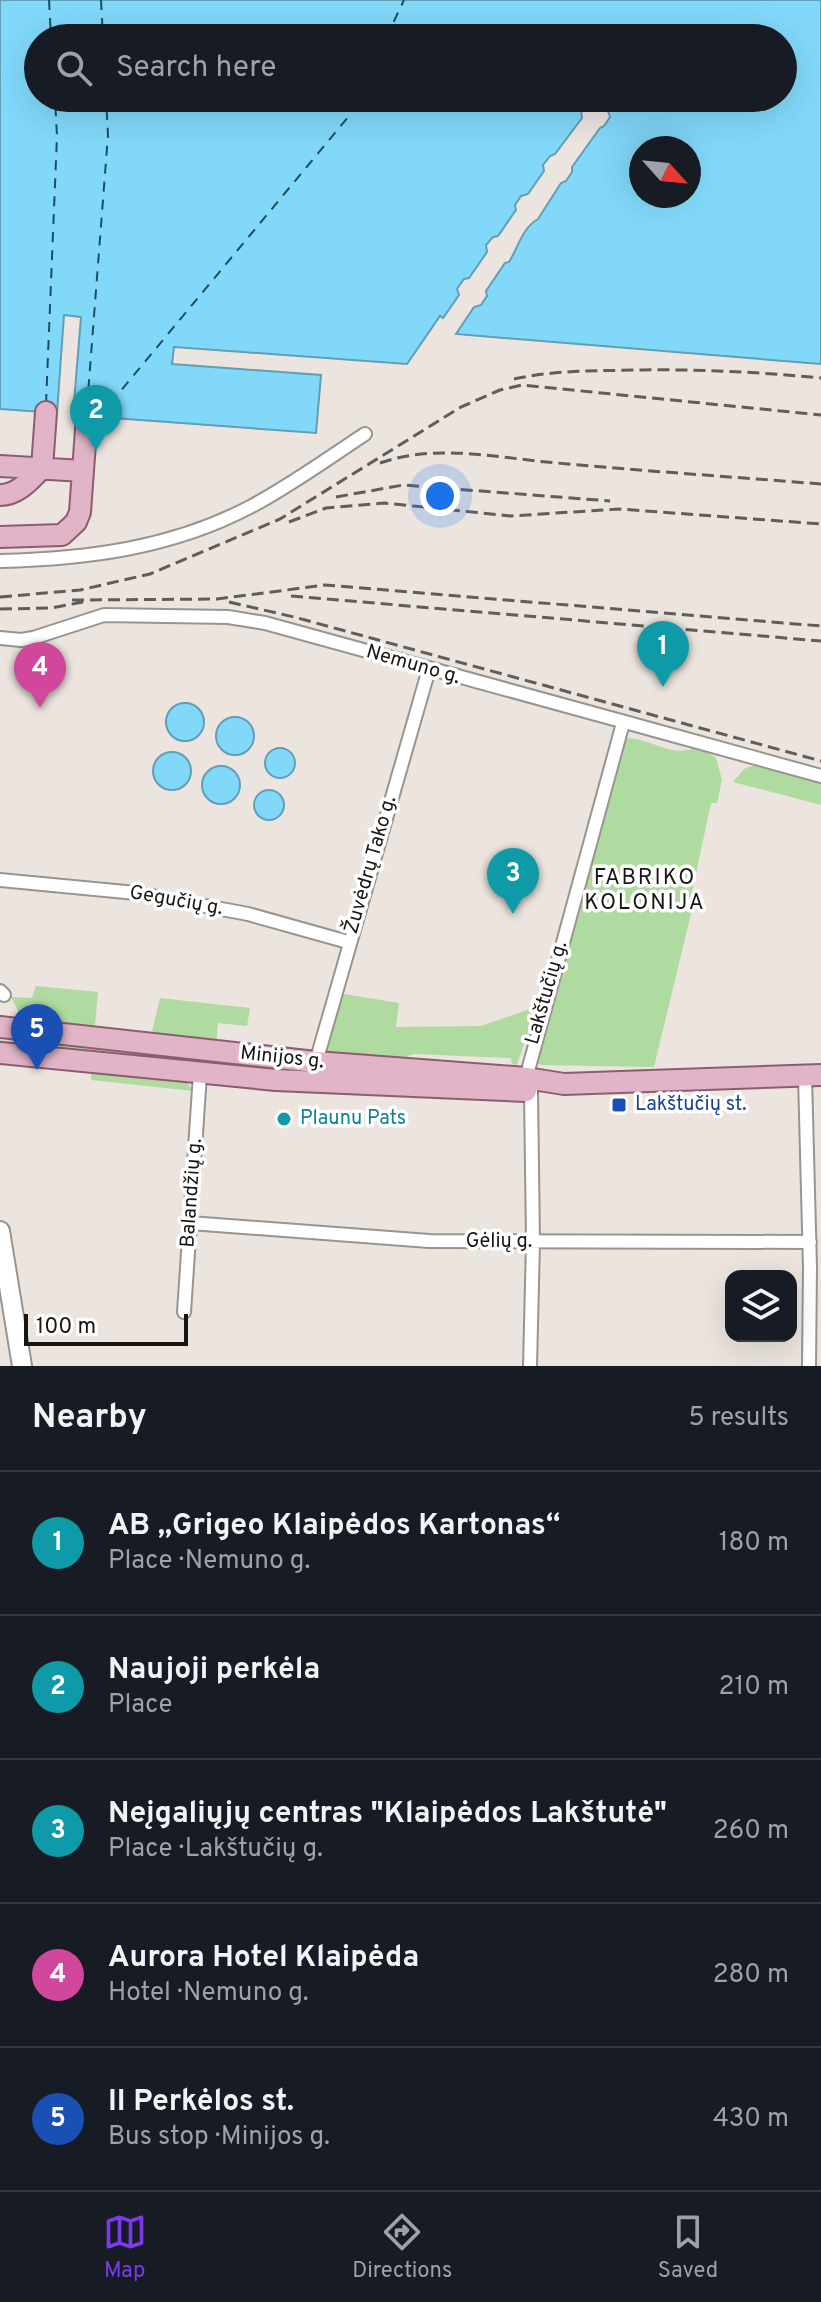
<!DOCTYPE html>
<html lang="en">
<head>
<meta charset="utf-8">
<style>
	:root { --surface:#171b24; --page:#242831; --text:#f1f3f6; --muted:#9ea1a6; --line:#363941; --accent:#7c3aed }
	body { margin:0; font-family:Overpass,sans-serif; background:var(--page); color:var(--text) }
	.controls { position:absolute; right:24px; bottom:24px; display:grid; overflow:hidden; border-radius:16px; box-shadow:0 8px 32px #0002 }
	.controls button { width:72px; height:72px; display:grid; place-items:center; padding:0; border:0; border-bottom:2px solid var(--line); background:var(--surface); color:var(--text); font:40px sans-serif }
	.compass { position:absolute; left:629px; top:136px; width:72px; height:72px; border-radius:50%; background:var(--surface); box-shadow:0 8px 32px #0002; rotate:117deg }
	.scale { position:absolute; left:24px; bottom:20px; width:164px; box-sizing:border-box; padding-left:8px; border:4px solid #181614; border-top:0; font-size:22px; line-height:28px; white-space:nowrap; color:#181614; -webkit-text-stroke:6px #fff; paint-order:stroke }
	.you { position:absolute; left:440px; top:496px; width:28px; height:28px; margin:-20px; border:6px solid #fff; border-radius:50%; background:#1a73e8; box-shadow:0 0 0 12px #1a73e833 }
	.badge { display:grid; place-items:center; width:52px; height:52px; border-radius:50%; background:var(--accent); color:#fff; font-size:26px; font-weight:700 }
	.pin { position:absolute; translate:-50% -66px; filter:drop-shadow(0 2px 4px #0008) }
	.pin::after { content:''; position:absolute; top:42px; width:28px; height:24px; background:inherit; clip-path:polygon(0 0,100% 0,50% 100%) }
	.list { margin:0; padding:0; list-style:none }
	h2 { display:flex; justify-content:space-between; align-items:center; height:104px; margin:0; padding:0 32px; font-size:34px }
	h2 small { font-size:26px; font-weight:400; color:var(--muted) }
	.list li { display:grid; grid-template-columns:52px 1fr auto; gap:24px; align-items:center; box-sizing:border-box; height:144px; padding:0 32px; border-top:2px solid var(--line) }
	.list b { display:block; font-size:30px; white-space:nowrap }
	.list p { margin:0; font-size:26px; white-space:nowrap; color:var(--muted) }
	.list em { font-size:26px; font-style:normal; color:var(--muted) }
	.icon { flex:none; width:44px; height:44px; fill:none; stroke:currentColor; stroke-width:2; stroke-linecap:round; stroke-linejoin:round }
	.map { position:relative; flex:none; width:821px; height:1366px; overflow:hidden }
	.search { position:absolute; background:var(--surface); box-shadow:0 8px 32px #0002; left:24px; right:24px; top:24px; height:88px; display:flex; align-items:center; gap:20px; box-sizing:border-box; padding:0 28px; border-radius:44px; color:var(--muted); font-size:30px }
	.sheet { height:824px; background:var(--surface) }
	nav { display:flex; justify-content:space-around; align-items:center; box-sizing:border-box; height:112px; border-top:2px solid var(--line); background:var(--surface); font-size:22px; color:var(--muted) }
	nav a { display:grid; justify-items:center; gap:4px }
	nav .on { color:var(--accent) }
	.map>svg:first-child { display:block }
</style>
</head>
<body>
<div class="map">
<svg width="821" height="1366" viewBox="0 0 821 1366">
	<rect width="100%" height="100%" fill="#ebe4df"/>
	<!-- green -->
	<path fill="#afdba0" d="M628,738C644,739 658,747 673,750C693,754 692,741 716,758L722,780L717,803H711L692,892L696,893L654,1067L542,1065L534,1062L622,745Z
		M757,764L821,782V805L733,782L744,769Z
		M36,986L98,992L95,1026L22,1018L11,997L32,998Z
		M338,993L399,1003L396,1027L481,1026L536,1007L517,1065L512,1064L511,1058L414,1054L400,1059L329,1053L325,1048Z
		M160,998L250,1008L247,1026L218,1023L216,1044L154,1037L152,1032Z
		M0,1040L45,1045L93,1044L186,1056V1063L0,1046Z
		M106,1072L186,1081L193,1091L91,1080V1073Z"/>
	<!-- water -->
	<path fill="#81d8f9" stroke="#629eb4" stroke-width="2" fill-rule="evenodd" d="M0,0H821V364L456,334L474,307L481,305L487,296L486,291L505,263L509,262C518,248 522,228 538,219L561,183L566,181L572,172V167L600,128L604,126L610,117L606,105L611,98H783V38H659V33L647,26L638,28L632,38H38V98H606L603,103L597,99L587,102L581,110L582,118L555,154L550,156L543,165L544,171L528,194L521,196L515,205L516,210L498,236L493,237L486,245L487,252L469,278L464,279L457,289L459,295L443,318L440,316L407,364L174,347L172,364L321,375L316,433L73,415L81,317L64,315L57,413L0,409ZM641,148H689V196H641Z
		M166 722a19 19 0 1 1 38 0a19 19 0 1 1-38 0Z
		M216 736a19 19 0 1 1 38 0a19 19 0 1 1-38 0Z
		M265 763a15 15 0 1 1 30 0a15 15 0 1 1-30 0Z
		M153 771a19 19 0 1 1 38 0a19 19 0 1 1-38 0Z
		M202 785a19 19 0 1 1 38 0a19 19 0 1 1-38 0Z
		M254 805a15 15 0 1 1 30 0a15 15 0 1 1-30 0Z"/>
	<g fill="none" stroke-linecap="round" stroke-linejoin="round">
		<!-- ferry -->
		<path stroke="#1d4e60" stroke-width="2" stroke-dasharray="10 8" stroke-linecap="butt" d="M49,0L51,38
			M101,0L103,38
			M386,38L404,0
			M46,404L57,136L55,98
			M87,407L108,135L106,98
			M99,417L349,116L358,98"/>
		<defs>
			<path id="minor" d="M0,561C87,559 172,548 250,507C290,486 327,459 365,434
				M0,638L21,640L33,638L104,615L228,617L265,623L821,776
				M0,880L136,893L248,914L348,942
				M0,991L4,995
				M316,1062L429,669
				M805,1076L810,1268L809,1366
				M526,1078L623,723
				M190,1223L429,1241L810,1242
				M184,1312L200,1074
				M530,1366L533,1242L531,1091"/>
			<path id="secondary" d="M0,1231L22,1366"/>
			<path id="primary" d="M0,466L83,471
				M0,495C18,495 30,480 42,468L46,412
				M0,537L62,535L76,522L80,512L87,416
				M0,1027L316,1062L526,1078L564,1084L821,1075
				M0,1053L276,1080L526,1091"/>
		</defs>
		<!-- minor casing -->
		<use href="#minor" stroke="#9a948f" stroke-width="16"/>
		<!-- secondary casing -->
		<use href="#secondary" stroke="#9a948f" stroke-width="22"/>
		<!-- primary casing -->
		<use href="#primary" stroke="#8e5c70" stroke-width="24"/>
		<!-- minor -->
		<use href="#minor" stroke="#fff" stroke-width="12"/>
		<!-- secondary -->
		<use href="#secondary" stroke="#fff" stroke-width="18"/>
		<!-- primary -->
		<use href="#primary" stroke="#e1b4c7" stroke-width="20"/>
		<!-- rail -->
		<path stroke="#615d5a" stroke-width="3" stroke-dasharray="12 6" stroke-linecap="butt" d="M514,379C555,370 595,371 637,370C698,369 759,372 821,378
			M380,463C438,443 497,458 557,463C645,471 733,477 821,484
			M336,497L403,485L610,501
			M289,522L326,508L384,503L511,516L619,509L821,524
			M291,596L821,641
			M0,597L80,590L150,574L280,519L461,407L500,390L522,385L821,415
			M72,600L217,599L325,585L821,626
			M229,602L294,617L821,761
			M0,609L51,608L83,602"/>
	</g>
	<!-- markers -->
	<rect fill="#1a4fb4" stroke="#fff" stroke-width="3" x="611" y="1097" width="16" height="16" rx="4"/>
	<circle fill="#0f9aa8" stroke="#fff" stroke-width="3" cx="284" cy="1119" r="8"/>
	<g text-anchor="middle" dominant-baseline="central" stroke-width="7" stroke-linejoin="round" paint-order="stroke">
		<!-- street labels -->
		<g font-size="20" fill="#181614" stroke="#fff">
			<text transform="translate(413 665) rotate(16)">Nemuno g.</text>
			<text transform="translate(371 865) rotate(-74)">Žuvėdrų Tako g.</text>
			<text transform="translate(176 901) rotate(10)">Gegučių g.</text>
			<text transform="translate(547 993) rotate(-74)">Lakštučių g.</text>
			<text transform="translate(282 1058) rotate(6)">Minijos g.</text>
			<text transform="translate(192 1193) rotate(-86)">Balandžių g.</text>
			<text x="499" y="1242">Gėlių g.</text>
		</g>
		<!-- transit labels -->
		<g font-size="20" fill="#164399" stroke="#fff" text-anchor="start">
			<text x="635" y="1105">Lakštučių st.</text>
		</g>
		<!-- culture labels -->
		<g font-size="20" fill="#0d838f" stroke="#fff" text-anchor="start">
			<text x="300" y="1119">Plaunu Pats</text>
		</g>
		<!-- neighbourhood labels -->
		<g font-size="22" letter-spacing="2" fill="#181614" stroke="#fff">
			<text x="645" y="878">FABRIKO<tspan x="645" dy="25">KOLONIJA</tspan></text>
		</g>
	</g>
</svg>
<div class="controls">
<button><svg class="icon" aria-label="layers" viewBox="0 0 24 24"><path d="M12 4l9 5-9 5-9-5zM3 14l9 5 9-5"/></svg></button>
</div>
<svg class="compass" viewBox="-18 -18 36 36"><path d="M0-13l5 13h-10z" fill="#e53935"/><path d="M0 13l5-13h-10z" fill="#9ea1a6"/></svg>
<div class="scale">100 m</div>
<div class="you"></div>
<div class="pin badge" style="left:663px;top:687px;background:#0f9aa8">1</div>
<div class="pin badge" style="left:96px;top:451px;background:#0f9aa8">2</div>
<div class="pin badge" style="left:513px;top:914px;background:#0f9aa8">3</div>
<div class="pin badge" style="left:40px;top:708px;background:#d1479c">4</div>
<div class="pin badge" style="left:37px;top:1070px;background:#1a4fb4">5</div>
<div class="search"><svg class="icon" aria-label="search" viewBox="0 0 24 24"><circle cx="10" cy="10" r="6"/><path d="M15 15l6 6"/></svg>Search here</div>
</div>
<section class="sheet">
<h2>Nearby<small>5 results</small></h2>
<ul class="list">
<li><span class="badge" style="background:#0f9aa8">1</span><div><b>AB „Grigeo Klaipėdos Kartonas“</b><p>Place · Nemuno g.</p></div><em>180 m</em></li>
<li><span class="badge" style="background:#0f9aa8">2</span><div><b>Naujoji perkėla</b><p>Place</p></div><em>210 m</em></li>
<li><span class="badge" style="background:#0f9aa8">3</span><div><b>Neįgaliųjų centras &quot;Klaipėdos Lakštutė&quot;</b><p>Place · Lakštučių g.</p></div><em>260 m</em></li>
<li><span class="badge" style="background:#d1479c">4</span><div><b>Aurora Hotel Klaipėda</b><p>Hotel · Nemuno g.</p></div><em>280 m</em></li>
<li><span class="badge" style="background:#1a4fb4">5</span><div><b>II Perkėlos st.</b><p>Bus stop · Minijos g.</p></div><em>430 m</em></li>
</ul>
</section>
<nav>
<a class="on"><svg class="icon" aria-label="map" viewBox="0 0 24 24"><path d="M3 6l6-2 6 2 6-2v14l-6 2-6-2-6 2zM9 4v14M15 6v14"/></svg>Map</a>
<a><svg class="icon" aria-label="directions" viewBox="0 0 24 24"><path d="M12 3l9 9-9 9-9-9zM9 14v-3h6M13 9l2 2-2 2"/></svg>Directions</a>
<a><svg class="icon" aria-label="saved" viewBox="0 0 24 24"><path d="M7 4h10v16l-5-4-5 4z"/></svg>Saved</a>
</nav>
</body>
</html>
